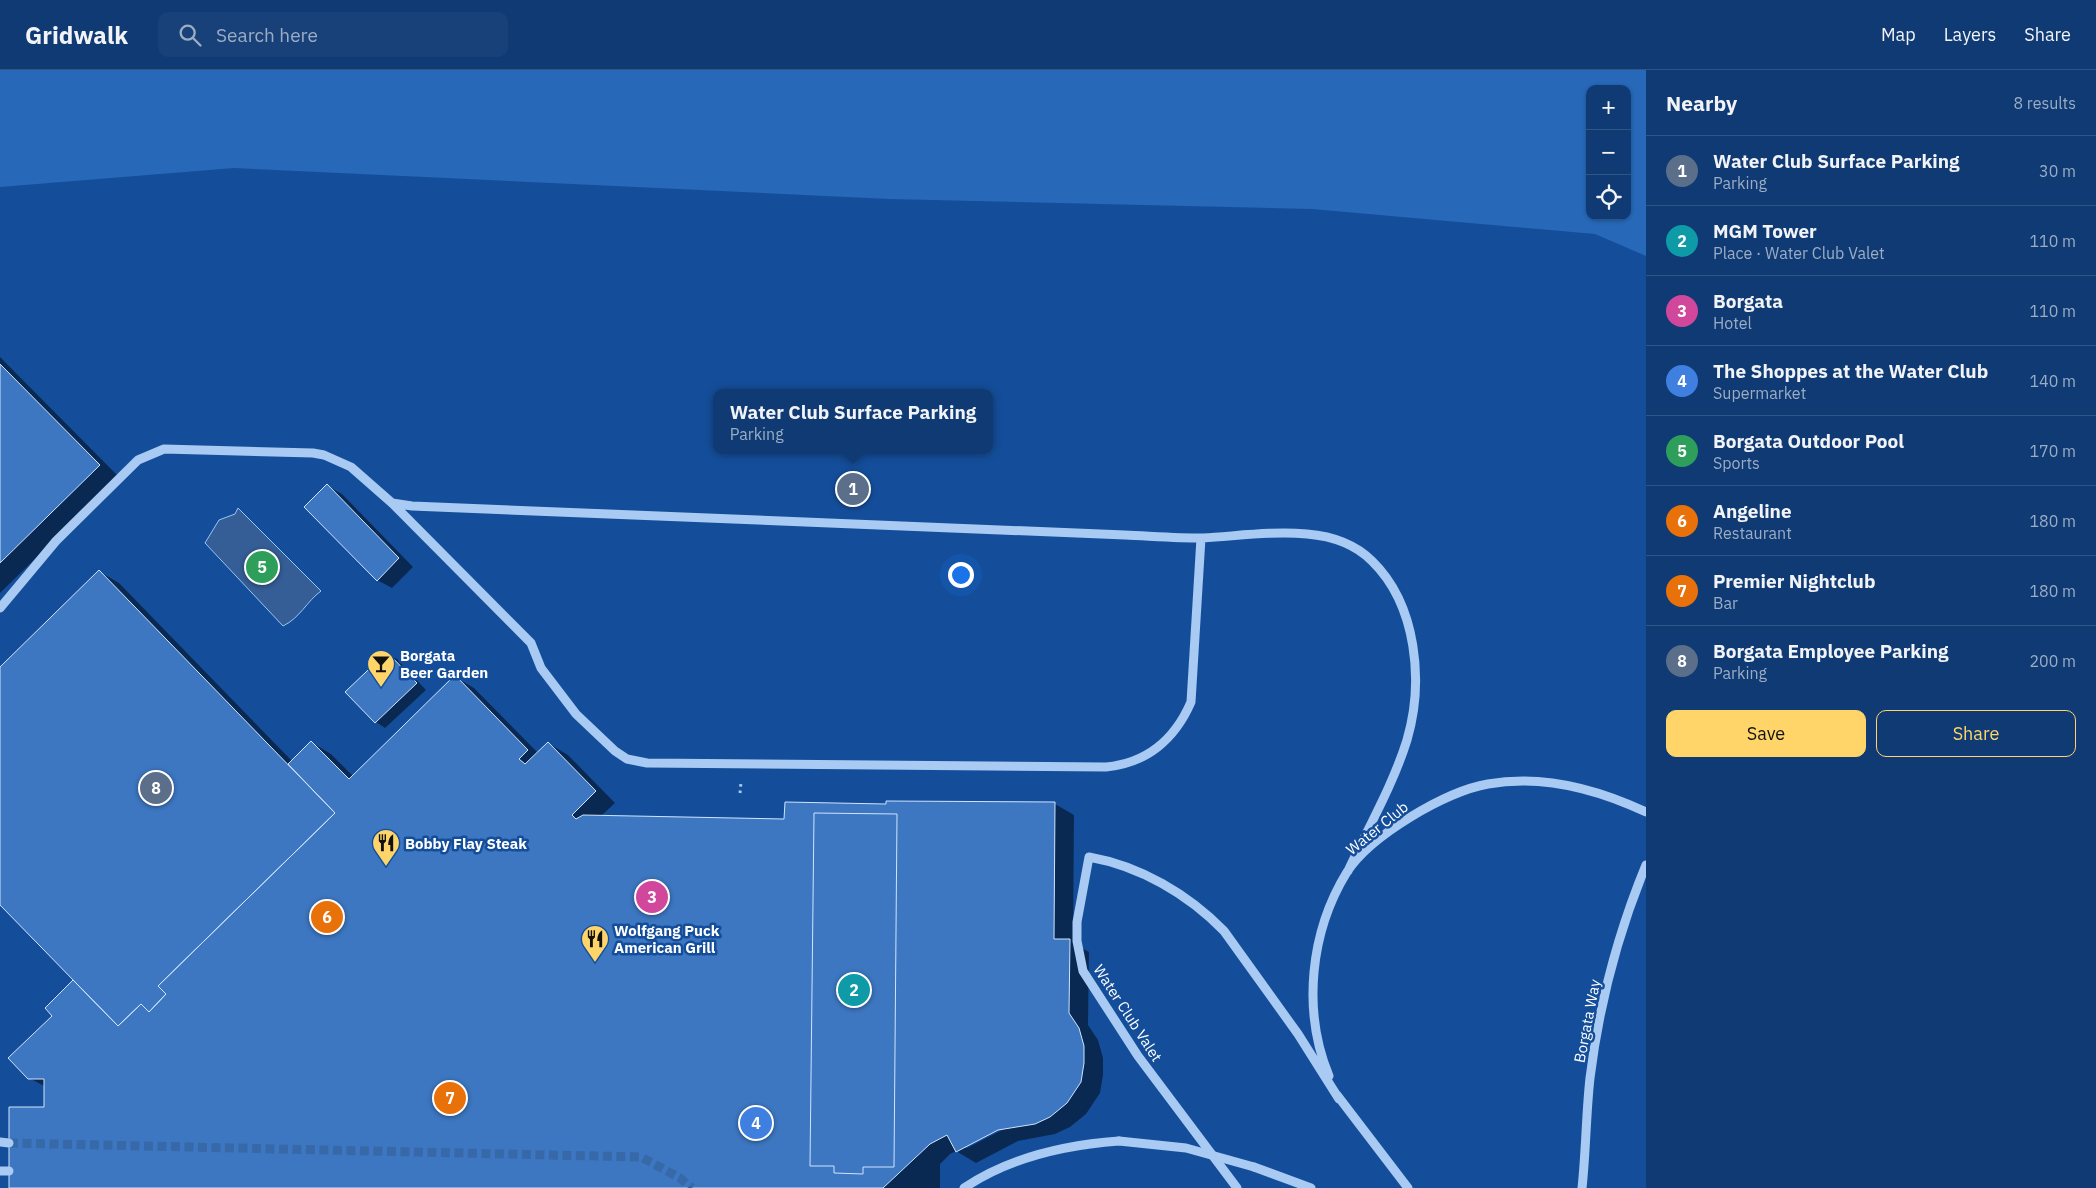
<!DOCTYPE html>
<html lang="en">
<head>
<meta charset="utf-8">
<style>
	:root { --surface:#0f3a74; --page:#184179; --text:#f1f3f6; --muted:#9badc5; --line:#2f5486; --accent:#ffd56a }
	body { margin:0; font-family:"IBM Plex Sans",sans-serif; background:var(--page); color:var(--text) }
	.controls { position:absolute; right:15px; top:15px; display:grid; overflow:hidden; border-radius:10px; box-shadow:0 1px 4px #0004 }
	.controls button { width:45px; height:45px; display:grid; place-items:center; padding:0; border:0; border-bottom:1px solid var(--line); background:var(--surface); color:var(--text); font:25px sans-serif }
	.you { position:absolute; left:960px; top:504px; width:18px; height:18px; margin:-12px; border:4px solid #fff; border-radius:50%; background:#1a73e8; box-shadow:0 0 0 8px #1a73e833 }
	.badge { display:grid; place-items:center; width:32px; height:32px; border-radius:50%; background:var(--accent); color:#fff; font-size:16px; font-weight:700 }
	.pin { position:absolute; translate:-50% -50%; border:2px solid #fff; box-shadow:0 1px 5px #0006 }
	.popup { position:absolute; left:713px; top:319px; width:280px; height:65px; box-sizing:border-box; display:grid; place-content:center; border-radius:10px; background:var(--surface); filter:drop-shadow(0 1px 4px #0005); font-size:16px; white-space:nowrap; color:var(--muted) }
	.popup b { font-size:19px; color:var(--text) }
	.popup::after { content:''; position:absolute; left:50%; top:100%; margin-left:-10px; border:10px solid transparent; border-top-color:var(--surface) }
	.list { margin:0; padding:0; list-style:none }
	h2 { display:flex; justify-content:space-between; align-items:center; height:65px; margin:0; padding:0 20px; font-size:21px }
	h2 small { font-size:16px; font-weight:400; color:var(--muted) }
	.list li { display:grid; grid-template-columns:32px 1fr auto; gap:15px; align-items:center; box-sizing:border-box; height:70px; padding:0 20px; border-top:1px solid var(--line) }
	.list b { display:block; font-size:19px; white-space:nowrap }
	.list p { margin:0; font-size:16px; white-space:nowrap; color:var(--muted) }
	.list em { font-size:16px; font-style:normal; color:var(--muted) }
	.actions { display:flex; gap:10px; padding:15px 20px }
	.actions a { flex:1; padding:11px 0; border:1px solid var(--accent); border-radius:10px; text-align:center; font-size:18px; color:var(--accent) }
	.actions .main { background:var(--accent); color:#111 }
	.icon { flex:none; width:28px; height:28px; fill:none; stroke:currentColor; stroke-width:2; stroke-linecap:round; stroke-linejoin:round }
	.map { position:relative; flex:none; width:1646px; height:1118px; overflow:hidden }
	header { display:flex; align-items:center; gap:30px; box-sizing:border-box; height:70px; padding:0 25px; background:var(--surface); border-bottom:1px solid var(--line) }
	header strong { font-size:24px }
	nav { display:flex; gap:28px; margin-inline-start:auto; font-size:18px }
	.search { width:350px; height:45px; background:var(--page); display:flex; align-items:center; gap:12px; box-sizing:border-box; padding:0 18px; border-radius:10px; color:var(--muted); font-size:19px }
	main { display:flex }
	aside { flex:1; background:var(--surface) }
	.map>svg:first-child { display:block }
</style>
</head>
<body>
<header>
<strong>Gridwalk</strong>
<div class="search"><svg class="icon" aria-label="search" viewBox="0 0 24 24"><circle cx="10" cy="10" r="6"/><path d="M15 15l6 6"/></svg>Search here</div>
<nav><a>Map</a><a>Layers</a><a>Share</a></nav>
</header>
<main>
<div class="map">
<svg width="1646" height="1118" viewBox="0 0 1646 1118">
	<rect width="100%" height="100%" fill="#144e9a"/>
	<!-- green -->
	<path fill="#2768b8" fill-rule="evenodd" d="M0,0H1646V186L1595,164L1312,139L889,129L234,98L0,117ZM1590,19H1627V146H1590Z"/>
	<!-- water -->
	<path fill="#355e96" stroke="#9ac4f6" d="M238,438L321,521C307,531 300,548 283,556L205,473L219,450L235,444Z"/>
	<!-- shadow -->
	<path fill="#0007" fill-rule="evenodd" d="M0,287L119,407L0,523Z
		M327,416L342,424L413,497L392,518L377,510Z
		M100,502L119,513L292,691L311,672L331,684L353,706L455,607L474,618L538,683L548,673L568,685L615,733L601,746L785,750L887,735L1055,734L1074,745L1073,873L1089,882L1088,955L1098,970L1103,988V1005L1100,1023L1086,1044L1070,1057L1055,1064L1018,1071L976,1093L956,1081L950,1084L940,1094V1118H10L45,1038L46,1017L29,1008L53,946L46,939L75,910L0,833V598ZM1003,1056L1004,1059L967,1078H961Z
		M387,584L397,589L426,620L385,658L376,652Z"/>
	<!-- building -->
	<path fill="#3d77c1" stroke="#d0e4fd" d="M0,294L100,395L0,493Z
		M327,414L399,488L377,511L304,437Z
		M99,500L335,743L158,916L166,924L149,942L141,934L118,956L0,835V597Z
		M387,582L417,613L375,653L345,622Z
		M455,605L528,680L519,689L525,694L548,672L596,721L572,745L576,749L583,745L784,749L785,732L886,734V731L1055,732L1054,869H1070L1069,943L1079,958L1084,976V993L1081,1012L1067,1033L1050,1047L1035,1054L998,1060L956,1082L947,1065L930,1074L883,1118H9V1037H44V1009H28L8,988L52,946L45,938L73,910L118,956L141,934L149,942L166,924L158,916L335,743L288,694L311,671L349,709Z
		M814,743L897,744L894,1097H863V1104L834,1103V1096H810Z"/>
	<g fill="none" stroke-linecap="round" stroke-linejoin="round">
		<!-- minor-tunnel -->
		<path stroke="#3769a9" stroke-width="9" stroke-dasharray="9 4.5" stroke-linecap="butt" d="M9,1073L641,1087L680,1108L692,1118"/>
		<!-- path -->
		<path stroke="#a8caf3" stroke-width="3" stroke-dasharray="2.5 4" stroke-linecap="butt" d="M740,723L741,712"/>
		<!-- minor -->
		<path stroke="#a8caf3" stroke-width="9" d="M392,433L412,436C650,446 887,455 1125,465C1150,466 1177,468 1203,468C1238,466 1272,461 1307,464C1331,466 1355,474 1372,491C1417,535 1424,612 1407,670C1393,715 1368,758 1348,801
			M0,538L56,471L138,390L164,379L313,383L324,385L351,397L392,433L531,573L541,598L576,644L615,681L627,689L647,693L1106,697C1147,693 1175,669 1191,632L1201,468
			M1329,1006C1302,941 1310,862 1347,802C1370,766 1446,721 1488,714C1543,704 1597,719 1646,742
			M1337,1025L1408,1118
			M0,1072L9,1073
			M1254,1097L1311,1118
			M0,1101H9
			M964,1118C1010,1087 1064,1075 1119,1071
			M1237,1118L1138,986L1083,901L1077,871V852L1089,787C1140,796 1188,824 1224,861L1298,964L1339,1029
			M1582,1118C1586,1081 1586,1044 1590,1008C1599,935 1618,863 1646,795"/>
		<!-- minor-bridge -->
		<path stroke="#a8caf3" stroke-width="9" d="M1119,1071L1186,1078L1254,1097"/>
	</g>
	<!-- icons -->
	<defs>
		<symbol id="bar-pin" viewBox="-11 -11 22 30"><path d="M0 17L-7.5 6A9.5 9.5 0 1 1 7.5 6Z" fill="#ffd56a" stroke="#144e9a"/><path d="M-6-5H6L.8 .8V4.5H3.5V6h-7V4.5H-.8V.8Z" fill="#111"/></symbol>
		<symbol id="restaurant-pin" viewBox="-11 -11 22 30"><path d="M0 17L-7.5 6A9.5 9.5 0 1 1 7.5 6Z" fill="#ffd56a" stroke="#144e9a"/><path d="M-5-6h1v4h1v-4h1v4h1v-4h1v5L-1.5 .5V6h-2V.5L-5-1ZM5-6V6H3V1.5H1.5Q1.5-4 5-6Z" fill="#111"/></symbol>
	</defs>
	<g fill-rule="evenodd">
		<use href="#bar-pin" x="365" y="578" width="32" height="43"/>
		<use href="#restaurant-pin" x="370" y="757" width="32" height="43"/>
		<use href="#restaurant-pin" x="579" y="853" width="32" height="43"/>
	</g>
	<g text-anchor="middle" dominant-baseline="central" stroke-width="5" stroke-linejoin="round" paint-order="stroke">
		<!-- poi labels -->
		<g font-size="15" font-weight="bold" fill="#fff" stroke="#144e9a" text-anchor="start">
			<text x="400" y="585">Borgata<tspan x="400" dy="17">Beer Garden</tspan></text>
			<text x="405" y="773">Bobby Flay Steak</text>
			<text x="614" y="860">Wolfgang Puck<tspan x="614" dy="17">American Grill</tspan></text>
		</g>
		<!-- street labels -->
		<g font-size="15" fill="#fff" stroke="#144e9a">
			<text transform="translate(1377 758) rotate(-39)">Water Club</text>
			<text transform="translate(1128 943) rotate(57)">Water Club Valet</text>
			<text transform="translate(1587 951) rotate(-79)">Borgata Way</text>
		</g>
	</g>
</svg>
<div class="controls">
<button>+</button>
<button>−</button>
<button><svg class="icon" aria-label="locate" viewBox="0 0 24 24"><circle cx="12" cy="12" r="6"/><path d="M12 2v4M12 18v4M2 12h4M18 12h4"/></svg></button>
</div>
<div class="you"></div>
<div class="pin badge" style="left:853px;top:419px;background:#5c6f8a">1</div>
<div class="popup"><b>Water Club Surface Parking</b>Parking</div>
<div class="pin badge" style="left:854px;top:920px;background:#0f9aa8">2</div>
<div class="pin badge" style="left:652px;top:827px;background:#d1479c">3</div>
<div class="pin badge" style="left:756px;top:1053px;background:#3f7fe0">4</div>
<div class="pin badge" style="left:262px;top:497px;background:#2e9e5b">5</div>
<div class="pin badge" style="left:327px;top:847px;background:#e8710a">6</div>
<div class="pin badge" style="left:450px;top:1028px;background:#e8710a">7</div>
<div class="pin badge" style="left:156px;top:718px;background:#5c6f8a">8</div>
</div>
<aside>
<h2>Nearby<small>8 results</small></h2>
<ul class="list">
<li><span class="badge" style="background:#5c6f8a">1</span><div><b>Water Club Surface Parking</b><p>Parking</p></div><em>30 m</em></li>
<li><span class="badge" style="background:#0f9aa8">2</span><div><b>MGM Tower</b><p>Place · Water Club Valet</p></div><em>110 m</em></li>
<li><span class="badge" style="background:#d1479c">3</span><div><b>Borgata</b><p>Hotel</p></div><em>110 m</em></li>
<li><span class="badge" style="background:#3f7fe0">4</span><div><b>The Shoppes at the Water Club</b><p>Supermarket</p></div><em>140 m</em></li>
<li><span class="badge" style="background:#2e9e5b">5</span><div><b>Borgata Outdoor Pool</b><p>Sports</p></div><em>170 m</em></li>
<li><span class="badge" style="background:#e8710a">6</span><div><b>Angeline</b><p>Restaurant</p></div><em>180 m</em></li>
<li><span class="badge" style="background:#e8710a">7</span><div><b>Premier Nightclub</b><p>Bar</p></div><em>180 m</em></li>
<li><span class="badge" style="background:#5c6f8a">8</span><div><b>Borgata Employee Parking</b><p>Parking</p></div><em>200 m</em></li>
</ul>
<div class="actions"><a class="main">Save</a><a>Share</a></div>
</aside>
</main>
</body>
</html>
